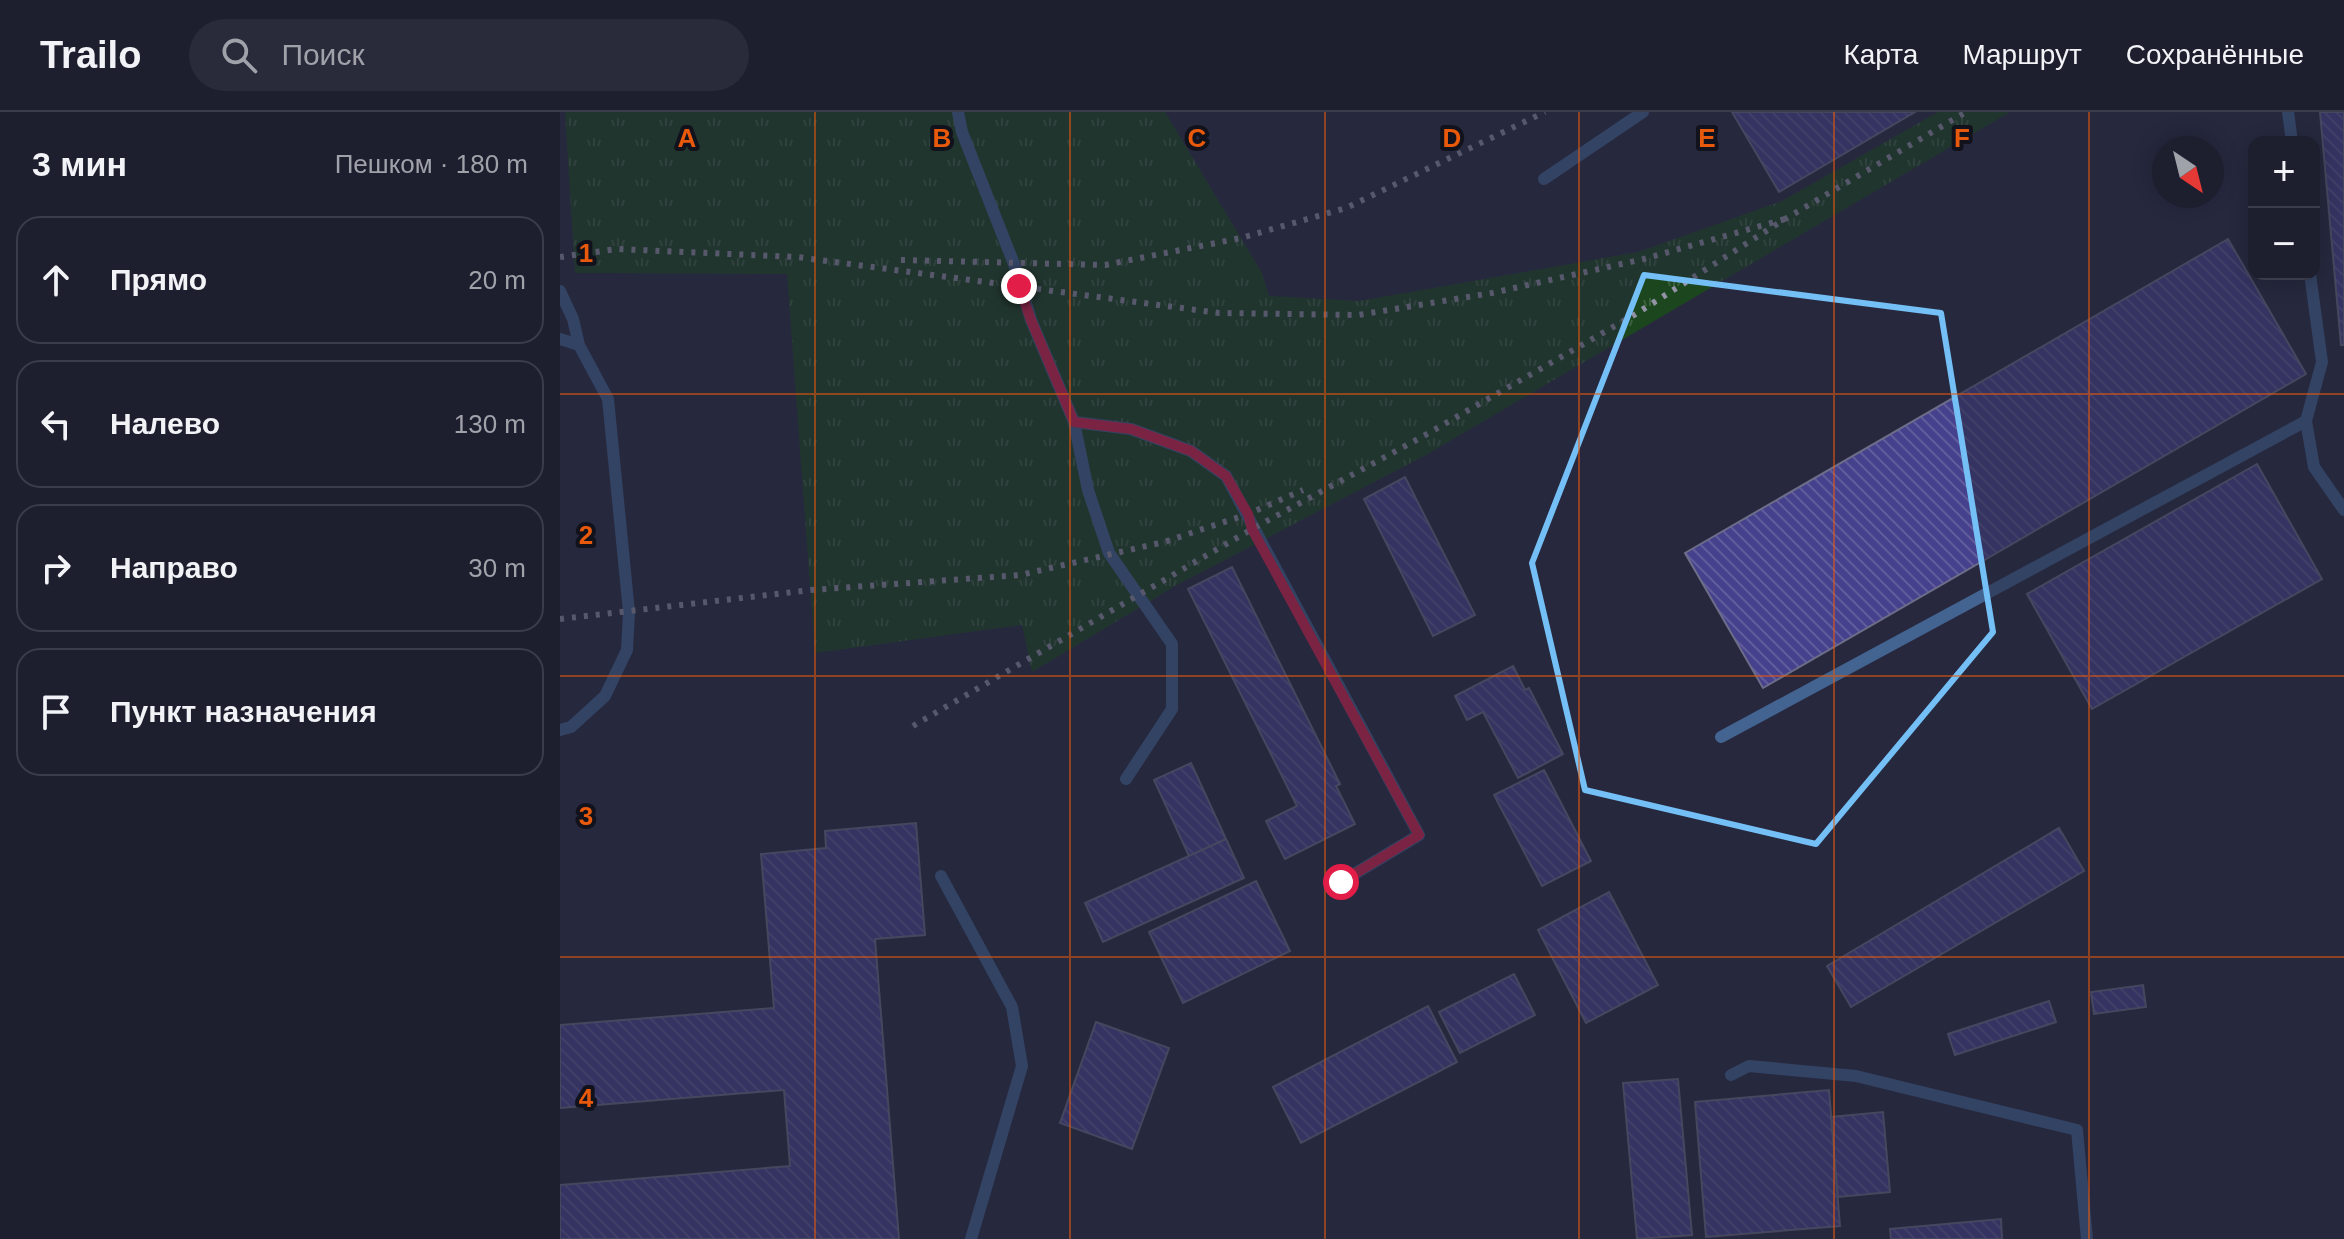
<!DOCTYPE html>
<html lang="ru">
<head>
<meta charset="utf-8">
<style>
	:root { --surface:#1d1e2e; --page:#2a2b3a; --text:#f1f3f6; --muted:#a0a2aa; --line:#3b3c4a }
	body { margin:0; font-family:Arial,sans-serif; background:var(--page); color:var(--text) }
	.controls { position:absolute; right:24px; top:24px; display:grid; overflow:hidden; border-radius:16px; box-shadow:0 4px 20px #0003 }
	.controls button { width:72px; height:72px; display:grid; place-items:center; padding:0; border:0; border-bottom:2px solid var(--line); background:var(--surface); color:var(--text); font:40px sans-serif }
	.compass { position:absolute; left:1592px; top:24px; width:72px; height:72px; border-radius:50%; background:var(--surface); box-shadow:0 4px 20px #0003; rotate:145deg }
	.stop { position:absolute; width:24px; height:24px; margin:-18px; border:6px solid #e11d48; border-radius:50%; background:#fff }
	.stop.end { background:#e11d48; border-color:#fff; box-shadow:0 2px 8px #0008 }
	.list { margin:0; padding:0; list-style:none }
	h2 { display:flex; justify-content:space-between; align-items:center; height:104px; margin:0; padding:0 32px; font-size:34px }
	h2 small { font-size:26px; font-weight:400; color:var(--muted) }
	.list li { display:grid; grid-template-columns:52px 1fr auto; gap:24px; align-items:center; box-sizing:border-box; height:128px; margin:0 16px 16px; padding:0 16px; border:2px solid var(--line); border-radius:24px }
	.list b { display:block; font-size:30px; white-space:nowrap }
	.list em { font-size:26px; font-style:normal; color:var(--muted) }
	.icon { flex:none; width:44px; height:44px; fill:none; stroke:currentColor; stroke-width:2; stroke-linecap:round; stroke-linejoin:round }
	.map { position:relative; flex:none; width:1784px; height:1127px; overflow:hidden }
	header { display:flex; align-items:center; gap:48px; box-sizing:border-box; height:112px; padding:0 40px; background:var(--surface); border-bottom:2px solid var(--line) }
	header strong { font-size:38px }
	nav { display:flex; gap:44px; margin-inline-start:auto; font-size:28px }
	.search { width:560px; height:72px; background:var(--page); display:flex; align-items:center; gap:20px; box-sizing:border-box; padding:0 28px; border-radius:44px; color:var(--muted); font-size:30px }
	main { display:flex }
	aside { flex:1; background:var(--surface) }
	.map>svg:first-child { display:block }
</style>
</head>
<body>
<header>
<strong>Trailo</strong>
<div class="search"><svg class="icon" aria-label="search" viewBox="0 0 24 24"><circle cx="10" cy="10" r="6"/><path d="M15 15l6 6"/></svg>Поиск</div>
<nav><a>Карта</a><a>Маршрут</a><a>Сохранённые</a></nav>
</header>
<main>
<aside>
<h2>3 мин<small>Пешком · 180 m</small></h2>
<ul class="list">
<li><svg class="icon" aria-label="ahead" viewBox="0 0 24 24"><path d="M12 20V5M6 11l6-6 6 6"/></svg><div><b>Прямо</b></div><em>20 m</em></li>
<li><svg class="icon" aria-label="left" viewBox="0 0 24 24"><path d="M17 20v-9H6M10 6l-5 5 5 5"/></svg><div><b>Налево</b></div><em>130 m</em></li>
<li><svg class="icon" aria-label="right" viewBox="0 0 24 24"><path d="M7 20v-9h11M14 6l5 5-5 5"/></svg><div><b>Направо</b></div><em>30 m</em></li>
<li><svg class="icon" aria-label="arrive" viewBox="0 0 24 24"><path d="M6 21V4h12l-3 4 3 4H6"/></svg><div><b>Пункт назначения</b></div></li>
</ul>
</aside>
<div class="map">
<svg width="1784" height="1127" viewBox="0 0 1784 1127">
	<defs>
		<pattern id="grass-tufts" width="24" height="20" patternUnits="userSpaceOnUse" patternTransform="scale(2)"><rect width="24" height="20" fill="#1c461d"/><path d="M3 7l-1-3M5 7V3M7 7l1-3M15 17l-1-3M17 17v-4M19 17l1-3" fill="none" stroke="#3c603e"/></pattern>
		<pattern id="building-back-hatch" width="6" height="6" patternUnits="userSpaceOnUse" patternTransform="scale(2)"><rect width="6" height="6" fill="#46418c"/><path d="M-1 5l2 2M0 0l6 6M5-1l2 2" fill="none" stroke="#605c9c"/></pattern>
	</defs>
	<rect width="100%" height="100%" fill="#27283e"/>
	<!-- grass -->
	<path fill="url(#grass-tufts)" d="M5,0H605L702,161L709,184L799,189L1078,140L1222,89L1378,0H1450L866,343L617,473L472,560L462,513L255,541L227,162L15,161Z"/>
	<!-- building -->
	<path fill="url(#building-back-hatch)" stroke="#6c6d88" stroke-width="2" d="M1172,0H1355L1219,80Z
		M1760,0H1784V233H1781Z
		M1668,127L1746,262L1203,576L1125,441Z
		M1697,352L1762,467L1532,597L1467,482Z
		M845,365L915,503L873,524L804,387Z
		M672,455L780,672L776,674L795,712L725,747L706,709L737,694L628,477Z
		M953,554L965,578L969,576L1003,642L958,666L923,600L907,608L895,584Z
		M631,651L666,727L629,744L594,668Z
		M984,658L1031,749L982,774L934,683Z
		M356,711L365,823L315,827L339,1127H0V1073L230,1054L224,978L0,996V913L214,896L201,742L266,736L265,719Z
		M1499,716L1524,759L1291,895L1267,854Z
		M666,727L684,766L543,830L525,791Z
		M696,769L730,839L623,891L589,820Z
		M1049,780L1098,873L1026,911L978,818Z
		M954,862L975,903L900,941L879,900Z
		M1583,873L1586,895L1534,902L1531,880Z
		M1489,889L1496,910L1395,943L1388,922Z
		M868,894L897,950L741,1031L713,975Z
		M536,910L609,936L572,1037L500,1011Z
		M1118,967L1132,1123L1077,1127L1063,971Z
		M1269,978L1280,1114L1146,1125L1135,990Z
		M1323,1000L1330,1080L1278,1085L1271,1005Z
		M1441,1107L1442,1127H1331L1330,1117Z"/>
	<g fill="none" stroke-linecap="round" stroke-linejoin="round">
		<!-- service -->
		<path stroke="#436490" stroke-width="12" d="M398,0L402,20L454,152L471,208L514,310L528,378L549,441L612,532V597L566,667
			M1728,0L1732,30
			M984,67L1083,0
			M1750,162L1762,250L1746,309L1754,355L1784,398
			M0,179L13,207L19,233L48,287L69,500L67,538L45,584L11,615L0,618
			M0,227L19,233
			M514,310L571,317L631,339L666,364L859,723L781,770
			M1161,625L1746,309
			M381,764L452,895L462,954L411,1127
			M1171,963L1189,954L1296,964L1517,1018L1527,1127"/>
		<!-- rail -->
		<path stroke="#9293a5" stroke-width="6" stroke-dasharray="4 8" stroke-linecap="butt" d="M0,145L57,137L237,145L659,201L798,203L932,181L1084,147L1225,107
			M341,148L545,153L681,126L786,96L985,0
			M0,507L251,478L460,463L604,430L688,402L743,378
			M353,614L692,417L860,326L1074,203L1225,107L1406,0"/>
	</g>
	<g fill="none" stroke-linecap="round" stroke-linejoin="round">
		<!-- route -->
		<path stroke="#e11d48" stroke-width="10" d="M459,174L471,208L514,310L571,317L631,339L666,364L688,402L692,417L859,723L781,770"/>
	</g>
	<!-- marked area -->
	<path d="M0 0H1784V1127H0ZM1084,163L1381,201L1433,520L1256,732L1025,678L972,451Z" fill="#27283e" fill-opacity=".55" fill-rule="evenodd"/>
	<path fill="none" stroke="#74c0f6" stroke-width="6" stroke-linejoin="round" d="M1084,163L1381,201L1433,520L1256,732L1025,678L972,451Z"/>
	<!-- grid -->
	<path fill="none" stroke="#e8590c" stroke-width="2" stroke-opacity="0.55" d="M255,0V1127M510,0V1127M765,0V1127M1019,0V1127M1274,0V1127M1529,0V1127M0,282H1784M0,564H1784M0,845H1784"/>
	<g font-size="26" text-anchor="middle" font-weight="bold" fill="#e8590c" stroke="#11121c" stroke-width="8" stroke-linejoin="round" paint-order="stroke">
		<text x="127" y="35">A</text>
		<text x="382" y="35">B</text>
		<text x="637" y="35">C</text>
		<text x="892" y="35">D</text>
		<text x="1147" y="35">E</text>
		<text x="1402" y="35">F</text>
		<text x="26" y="150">1</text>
		<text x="26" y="432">2</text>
		<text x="26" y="713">3</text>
		<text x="26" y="995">4</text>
	</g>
</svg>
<div class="controls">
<button>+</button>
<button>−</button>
</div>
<svg class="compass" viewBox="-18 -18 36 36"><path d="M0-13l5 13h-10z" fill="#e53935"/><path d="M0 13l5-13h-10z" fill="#a0a2aa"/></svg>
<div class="stop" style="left:781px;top:770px"></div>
<div class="stop end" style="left:459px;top:174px"></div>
</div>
</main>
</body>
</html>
